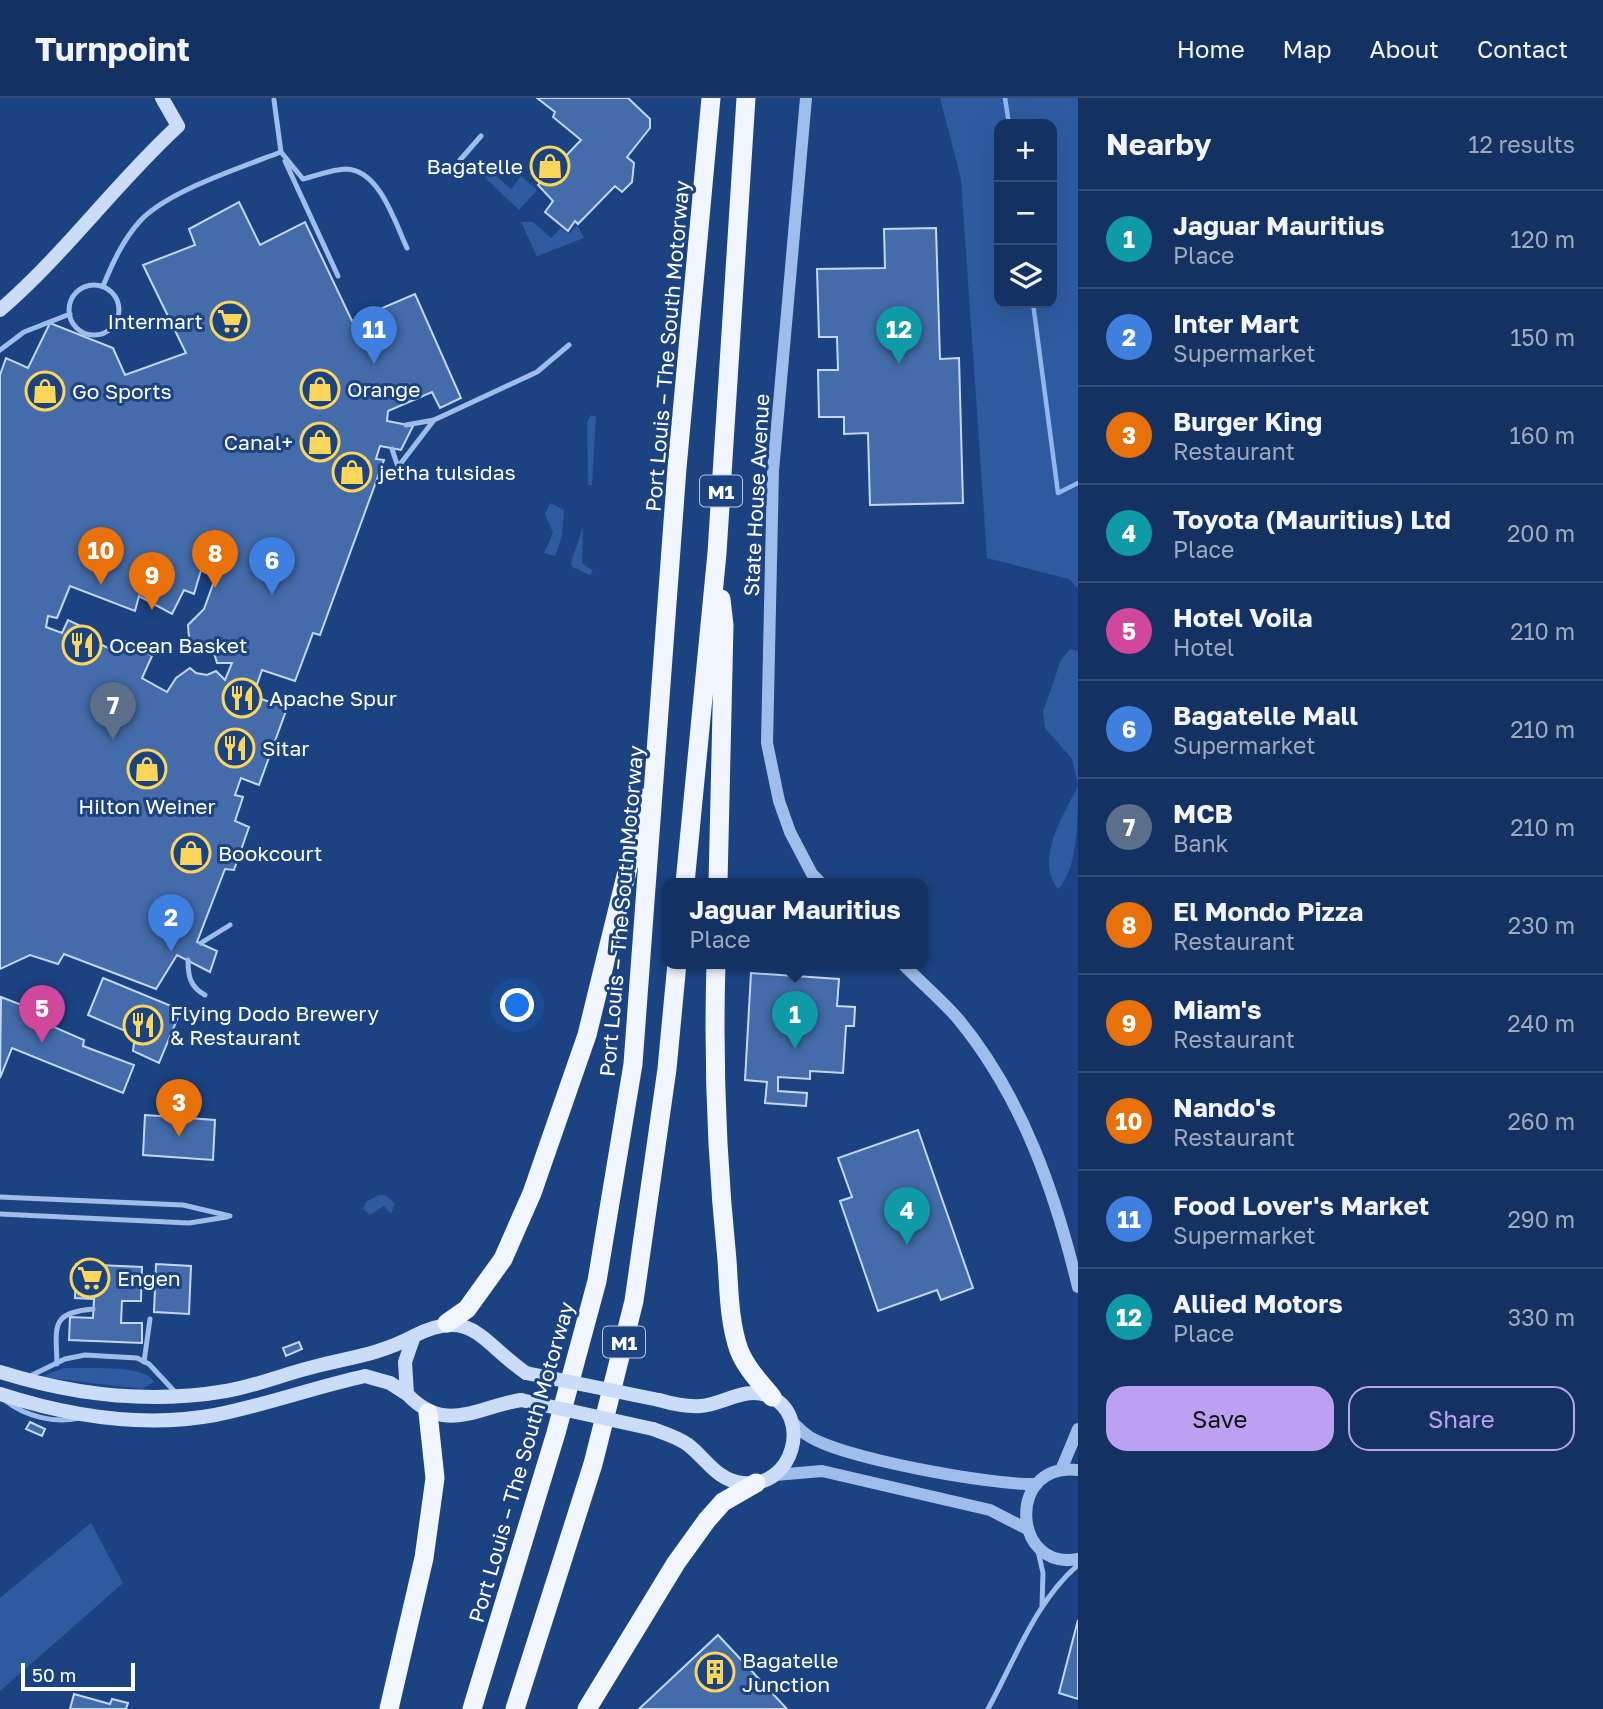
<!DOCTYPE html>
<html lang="en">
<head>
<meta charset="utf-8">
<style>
	:root { --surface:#143261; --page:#1d3a67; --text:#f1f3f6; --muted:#9daabd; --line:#334d76; --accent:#bca0f2 }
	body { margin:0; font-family:"Golos Text",sans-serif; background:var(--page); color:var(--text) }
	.controls { position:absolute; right:21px; top:21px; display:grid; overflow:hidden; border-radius:14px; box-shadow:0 7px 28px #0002 }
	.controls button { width:63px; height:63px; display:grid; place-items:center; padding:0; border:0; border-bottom:2px solid var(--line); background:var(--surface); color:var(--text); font:35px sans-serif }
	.scale { position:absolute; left:21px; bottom:18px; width:114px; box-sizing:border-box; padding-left:7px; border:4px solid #fff; border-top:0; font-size:19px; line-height:24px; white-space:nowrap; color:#fff; -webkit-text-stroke:5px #1b4281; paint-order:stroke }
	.you { position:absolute; left:518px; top:908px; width:24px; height:24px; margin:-18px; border:5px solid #fff; border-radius:50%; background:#1a73e8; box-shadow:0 0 0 10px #1a73e833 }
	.badge { display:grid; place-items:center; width:46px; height:46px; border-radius:50%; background:var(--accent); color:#fff; font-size:23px; font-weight:700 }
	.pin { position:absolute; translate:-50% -58px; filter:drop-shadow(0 2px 4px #0008) }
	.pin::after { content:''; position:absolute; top:37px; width:24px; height:21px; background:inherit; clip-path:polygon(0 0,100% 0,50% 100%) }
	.popup { position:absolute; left:662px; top:780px; width:266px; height:91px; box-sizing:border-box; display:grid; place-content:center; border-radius:14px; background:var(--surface); filter:drop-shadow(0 2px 5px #0005); font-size:23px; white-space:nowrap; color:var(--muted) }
	.popup b { font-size:26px; color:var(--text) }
	.popup::after { content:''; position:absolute; left:50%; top:100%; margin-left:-14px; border:14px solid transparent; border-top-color:var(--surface) }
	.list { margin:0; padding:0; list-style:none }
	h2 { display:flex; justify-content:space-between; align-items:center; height:91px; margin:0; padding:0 28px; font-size:30px }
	h2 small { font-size:23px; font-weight:400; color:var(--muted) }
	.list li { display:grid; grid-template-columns:46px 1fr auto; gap:21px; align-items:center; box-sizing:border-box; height:98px; padding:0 28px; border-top:2px solid var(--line) }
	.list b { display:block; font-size:26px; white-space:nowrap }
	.list p { margin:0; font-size:23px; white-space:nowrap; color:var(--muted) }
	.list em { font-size:23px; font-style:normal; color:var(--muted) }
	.actions { display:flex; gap:14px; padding:21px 28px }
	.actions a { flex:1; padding:16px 0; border:2px solid var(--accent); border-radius:21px; text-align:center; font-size:24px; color:var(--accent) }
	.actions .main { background:var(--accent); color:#111 }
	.icon { flex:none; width:38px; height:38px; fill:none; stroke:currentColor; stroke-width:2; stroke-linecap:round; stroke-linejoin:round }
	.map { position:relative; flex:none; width:1078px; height:1611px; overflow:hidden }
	header { display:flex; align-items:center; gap:42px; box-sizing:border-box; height:98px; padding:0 35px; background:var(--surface); border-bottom:2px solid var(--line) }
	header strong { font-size:33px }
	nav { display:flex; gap:38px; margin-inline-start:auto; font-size:24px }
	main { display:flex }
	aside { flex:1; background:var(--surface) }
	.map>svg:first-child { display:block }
</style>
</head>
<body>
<header>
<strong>Turnpoint</strong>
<nav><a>Home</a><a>Map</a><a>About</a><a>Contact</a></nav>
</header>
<main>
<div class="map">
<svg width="1078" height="1611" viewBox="0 0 1078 1611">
	<rect width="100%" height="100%" fill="#1b4281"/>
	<!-- green -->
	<path fill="#2e5ba0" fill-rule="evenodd" d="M940,0H1078V491L1069,481L987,460L961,81ZM999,26H1052V205H999Z
		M477,61L511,91L521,78L537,92L519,112L472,67Z
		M521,124H533L551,140L561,130L569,136L577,127L584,140L537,158Z
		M591,317L596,319L592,387H588L587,324Z
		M550,405L564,412L562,438L555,458L544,455L553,435L545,416Z
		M583,429L582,465L593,473L590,477L572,469L571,464Z
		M1070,551L1078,553V687L1072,661L1045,630L1043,614L1061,562Z
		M1078,687C1078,718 1078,773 1058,791C1034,760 1064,718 1078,687Z
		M378,1097H385L395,1105L391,1116L384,1108L370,1117L363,1111L366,1104Z
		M64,1270C84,1271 146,1266 154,1284L142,1291L41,1279Z
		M91,1425L123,1485L0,1593V1500Z"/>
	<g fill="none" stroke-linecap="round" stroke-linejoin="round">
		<!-- stream -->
		<path stroke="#92b7ec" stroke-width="4.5" d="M1005,0L1009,26
			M1033,205L1058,395L1078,385"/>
	</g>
	<!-- building -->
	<path fill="#446cab" stroke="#c3d8f8" stroke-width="2" fill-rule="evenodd" d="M537,0H628L650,21V30L627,59L634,65L632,84L622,94L615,88L578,126L575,123L568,133L545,114L553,103L538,87L581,42L553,19L555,14Z
		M239,104L260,147L305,124L352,223L415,196L461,300L440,310L432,294L388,313L387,323L413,328L401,352L380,348L376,361L384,362L320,537L313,535L295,583L262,572L253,598L287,610L259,687L241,680L235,697L243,699L235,723L249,729L234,772L225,771L197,844L217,853L210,874L177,857L156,891L64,856L58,866L30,857L0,871V277L6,260L28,270L50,225L113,250L125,277L186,255L143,167L195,147L189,131ZM202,469L217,475L204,511L188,527L189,539L195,548L214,555L217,565H232L225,582L216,573L207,577L196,575L190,570L176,580L167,594L142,580L152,558L125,543L117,554L82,538L85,530L68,522L62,535L46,529L48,518L57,520L70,488L135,513L139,498L172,516L184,492L194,496Z
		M936,130L940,261L959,260L963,405L870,407L868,335L844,336V319H819L818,272H838L837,239H819L817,171L885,170L884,131Z
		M751,875L839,881L837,908L855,909L854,928H846L843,975L810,973V981L778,979V993L807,995L806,1008L765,1005L767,984L745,982Z
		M103,880L181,912L159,965L133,953L135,937L88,917Z
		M1,899L27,909L24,916L84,942L83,948L134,967L123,995L12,950L0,980Z
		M145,1017L215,1022L213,1062L143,1057Z
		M918,1032L973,1190L941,1202L937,1192L878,1213L840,1103L852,1099L838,1060Z
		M76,1166L142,1169L141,1203H122L121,1225H142V1245L69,1242L70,1219L93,1220L94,1201L75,1200Z
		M156,1166L191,1168L189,1216L154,1214Z
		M299,1244L302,1251L286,1258L283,1250Z
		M30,1324L45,1331L42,1338L26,1331Z
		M1078,1522V1601L1059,1595Z
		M718,1537L787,1611H639Z
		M74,1596L110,1606L112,1601L128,1605L126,1611H70Z"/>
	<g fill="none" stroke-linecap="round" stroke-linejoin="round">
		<!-- service -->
		<path stroke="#9fbdea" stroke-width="5" d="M274,2L281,54
			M460,62L481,38
			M285,63L338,178
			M69 212a25 25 0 1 1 50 0a25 25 0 1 1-50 0Z
			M103,188C113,164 123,142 140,123C168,93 242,69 281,54L303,81C316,78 333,71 346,71C380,72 395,125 407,150
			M0,252L24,234L70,216
			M406,327L434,322L537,274L569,247
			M392,351L398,369L434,322
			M201,845L230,827
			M188,862C188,878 190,889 205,897
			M0,1099L183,1107L230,1118
			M0,1116L189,1125L227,1119
			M144,1264L150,1221
			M57,1266C56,1228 50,1215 93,1211
			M30,1278L65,1261L85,1257L137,1260L149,1266L176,1295
			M6,1303C25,1318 55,1326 79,1320
			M1038,1453L1043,1475L1042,1508
			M988,1611C1015,1562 1035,1504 1078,1467"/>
		<!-- tertiary -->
		<path stroke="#9fbdea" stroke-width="12" d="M806,0L773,373L767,645L779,703L790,734L812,776L821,785
			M902,865C920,884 942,902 959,922C1022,999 1055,1094 1078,1189
			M791,1323C796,1327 801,1333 807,1337C839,1360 995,1388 1037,1386
			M1061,1372L1078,1331
			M1078,1372C1006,1363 1012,1474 1078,1461
			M775,1377L822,1373L990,1412L1027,1431"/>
		<!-- secondary -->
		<path stroke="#cadcf8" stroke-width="14" d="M0,212C65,156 115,86 178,28L162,0
			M0,1274C73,1297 150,1306 226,1293C256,1288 284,1276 313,1269C351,1259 378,1257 414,1238
			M0,1296C68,1318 144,1330 215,1317C266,1307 315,1289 365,1278L390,1285L407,1296
			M521,1302C474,1310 445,1336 407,1296L405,1264L414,1238C472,1208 482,1245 526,1275
			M653,1331C664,1335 677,1339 687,1346C706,1360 717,1383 743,1385C794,1391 813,1317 769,1298C745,1288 724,1306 701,1308C686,1309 673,1306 659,1302"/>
		<!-- trunk -->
		<path stroke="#f1f6fe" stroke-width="19" d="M685,785L717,455L746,0
			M718,785L724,527L721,501
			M716,865C713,964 717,1064 727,1162C729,1191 729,1224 739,1252C746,1270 760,1284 772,1299
			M447,1225L467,1211L503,1161L532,1095L587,937L645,700
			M389,1611L424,1460L435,1380L428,1315
			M472,1611L556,1335L597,1183L633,966L677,370L711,0
			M515,1611L593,1366L634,1203L667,971L677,865
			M587,1611L676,1465L707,1422L723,1404L756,1385"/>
		<!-- secondary-bridge -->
		<path stroke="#cadcf8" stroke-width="14" d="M526,1275L659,1302
			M521,1302L653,1331"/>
	</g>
	<!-- icons -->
	<defs>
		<symbol id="shop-ring" viewBox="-11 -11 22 22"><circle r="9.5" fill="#1b4281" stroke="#fcd55b" stroke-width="1.5"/><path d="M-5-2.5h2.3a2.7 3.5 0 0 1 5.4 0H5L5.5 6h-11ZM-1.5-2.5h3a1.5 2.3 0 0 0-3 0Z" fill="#fcd55b"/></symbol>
		<symbol id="supermarket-ring" viewBox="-11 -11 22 22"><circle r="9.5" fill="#1b4281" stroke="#fcd55b" stroke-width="1.5"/><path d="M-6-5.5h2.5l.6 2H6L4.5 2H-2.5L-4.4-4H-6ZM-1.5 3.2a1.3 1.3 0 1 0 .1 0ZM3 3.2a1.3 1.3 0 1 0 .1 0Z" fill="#fcd55b"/></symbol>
		<symbol id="restaurant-ring" viewBox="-11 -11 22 22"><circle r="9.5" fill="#1b4281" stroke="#fcd55b" stroke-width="1.5"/><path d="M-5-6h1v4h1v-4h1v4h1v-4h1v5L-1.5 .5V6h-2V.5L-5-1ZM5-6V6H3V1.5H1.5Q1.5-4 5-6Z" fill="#fcd55b"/></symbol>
		<symbol id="building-ring" viewBox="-11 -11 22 22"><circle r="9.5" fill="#1b4281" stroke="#fcd55b" stroke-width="1.5"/><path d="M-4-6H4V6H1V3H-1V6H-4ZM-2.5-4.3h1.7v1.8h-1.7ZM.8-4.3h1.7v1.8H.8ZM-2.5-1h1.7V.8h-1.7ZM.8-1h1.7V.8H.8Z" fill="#fcd55b"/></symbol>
	</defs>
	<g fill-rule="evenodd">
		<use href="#shop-ring" x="528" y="46" width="44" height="44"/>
		<use href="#supermarket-ring" x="208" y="201" width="44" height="44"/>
		<use href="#shop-ring" x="298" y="269" width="44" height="44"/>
		<use href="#shop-ring" x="23" y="271" width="44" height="44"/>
		<use href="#shop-ring" x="298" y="322" width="44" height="44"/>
		<use href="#shop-ring" x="330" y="352" width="44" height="44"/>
		<use href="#restaurant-ring" x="60" y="525" width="44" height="44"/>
		<use href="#restaurant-ring" x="220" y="578" width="44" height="44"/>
		<use href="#restaurant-ring" x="213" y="628" width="44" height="44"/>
		<use href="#shop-ring" x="125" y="649" width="44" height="44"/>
		<use href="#shop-ring" x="169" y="733" width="44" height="44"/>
		<use href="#restaurant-ring" x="121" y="905" width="44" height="44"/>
		<use href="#supermarket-ring" x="68" y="1158" width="44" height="44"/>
		<use href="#building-ring" x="693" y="1552" width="44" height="44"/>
	</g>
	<g text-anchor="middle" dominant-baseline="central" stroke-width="6" stroke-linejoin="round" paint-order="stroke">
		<!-- shield labels -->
		<g fill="#1b4281" stroke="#bbc6d9" stroke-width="2">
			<rect x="700" y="377.5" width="42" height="31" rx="5"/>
			<rect x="603" y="1228.5" width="42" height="31" rx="5"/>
		</g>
		<g font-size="19" font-weight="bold" fill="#fff">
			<text x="721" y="393">M1</text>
			<text x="624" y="1244">M1</text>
		</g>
		<!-- poi labels -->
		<g font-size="21" fill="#fff" stroke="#1b4281" text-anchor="start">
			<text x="523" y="68" text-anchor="end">Bagatelle</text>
			<text x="203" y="223" text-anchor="end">Intermart</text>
			<text x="347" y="291">Orange</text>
			<text x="72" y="293">Go Sports</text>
			<text x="293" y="344" text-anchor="end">Canal+</text>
			<text x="379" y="374">jetha tulsidas</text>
			<text x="109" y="547">Ocean Basket</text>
			<text x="269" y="600">Apache Spur</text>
			<text x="262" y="650">Sitar</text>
			<text x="147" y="708" text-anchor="middle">Hilton Weiner</text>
			<text x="218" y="755">Bookcourt</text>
			<text x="170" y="915">Flying Dodo Brewery<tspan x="170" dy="24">&amp; Restaurant</tspan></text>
			<text x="117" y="1180">Engen</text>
			<text x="742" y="1562">Bagatelle<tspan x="742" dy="24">Junction</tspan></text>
		</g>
		<!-- street labels -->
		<g font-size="21" fill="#fff" stroke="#1b4281">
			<text transform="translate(667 248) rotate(-85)">Port Louis – The South Motorway</text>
			<text transform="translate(756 397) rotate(-87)">State House Avenue</text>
			<text transform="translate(621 813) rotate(-85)">Port Louis – The South Motorway</text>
			<text transform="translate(521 1364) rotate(-74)">Port Louis – The South Motorway</text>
		</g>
	</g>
</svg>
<div class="controls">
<button>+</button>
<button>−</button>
<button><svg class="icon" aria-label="layers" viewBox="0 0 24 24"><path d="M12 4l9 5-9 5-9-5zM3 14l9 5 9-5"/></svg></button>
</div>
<div class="scale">50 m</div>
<div class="you"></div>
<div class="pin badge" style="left:795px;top:951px;background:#0f9aa8">1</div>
<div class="popup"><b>Jaguar Mauritius</b>Place</div>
<div class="pin badge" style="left:171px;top:854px;background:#3f7fe0">2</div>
<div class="pin badge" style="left:179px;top:1039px;background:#e8710a">3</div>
<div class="pin badge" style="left:907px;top:1147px;background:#0f9aa8">4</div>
<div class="pin badge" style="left:42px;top:945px;background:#d1479c">5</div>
<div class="pin badge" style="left:272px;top:497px;background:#3f7fe0">6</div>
<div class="pin badge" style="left:113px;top:642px;background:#5c6f8a">7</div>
<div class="pin badge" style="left:215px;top:490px;background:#e8710a">8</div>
<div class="pin badge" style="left:152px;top:512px;background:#e8710a">9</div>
<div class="pin badge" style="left:101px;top:487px;background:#e8710a">10</div>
<div class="pin badge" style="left:374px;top:266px;background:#3f7fe0">11</div>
<div class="pin badge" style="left:899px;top:266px;background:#0f9aa8">12</div>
</div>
<aside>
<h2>Nearby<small>12 results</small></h2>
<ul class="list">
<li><span class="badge" style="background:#0f9aa8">1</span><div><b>Jaguar Mauritius</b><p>Place</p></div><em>120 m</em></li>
<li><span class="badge" style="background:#3f7fe0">2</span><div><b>Inter Mart</b><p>Supermarket</p></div><em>150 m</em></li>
<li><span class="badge" style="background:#e8710a">3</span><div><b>Burger King</b><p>Restaurant</p></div><em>160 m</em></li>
<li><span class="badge" style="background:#0f9aa8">4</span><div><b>Toyota (Mauritius) Ltd</b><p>Place</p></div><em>200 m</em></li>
<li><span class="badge" style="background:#d1479c">5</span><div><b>Hotel Voila</b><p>Hotel</p></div><em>210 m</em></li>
<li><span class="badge" style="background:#3f7fe0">6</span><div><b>Bagatelle Mall</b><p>Supermarket</p></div><em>210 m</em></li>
<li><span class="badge" style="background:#5c6f8a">7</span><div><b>MCB</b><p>Bank</p></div><em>210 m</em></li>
<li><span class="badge" style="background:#e8710a">8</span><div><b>El Mondo Pizza</b><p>Restaurant</p></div><em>230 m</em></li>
<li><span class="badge" style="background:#e8710a">9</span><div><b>Miam's</b><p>Restaurant</p></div><em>240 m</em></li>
<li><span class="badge" style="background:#e8710a">10</span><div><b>Nando's</b><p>Restaurant</p></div><em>260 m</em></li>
<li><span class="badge" style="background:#3f7fe0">11</span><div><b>Food Lover's Market</b><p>Supermarket</p></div><em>290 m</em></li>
<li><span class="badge" style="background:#0f9aa8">12</span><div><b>Allied Motors</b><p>Place</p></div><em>330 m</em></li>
</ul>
<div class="actions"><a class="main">Save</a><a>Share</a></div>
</aside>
</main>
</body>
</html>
